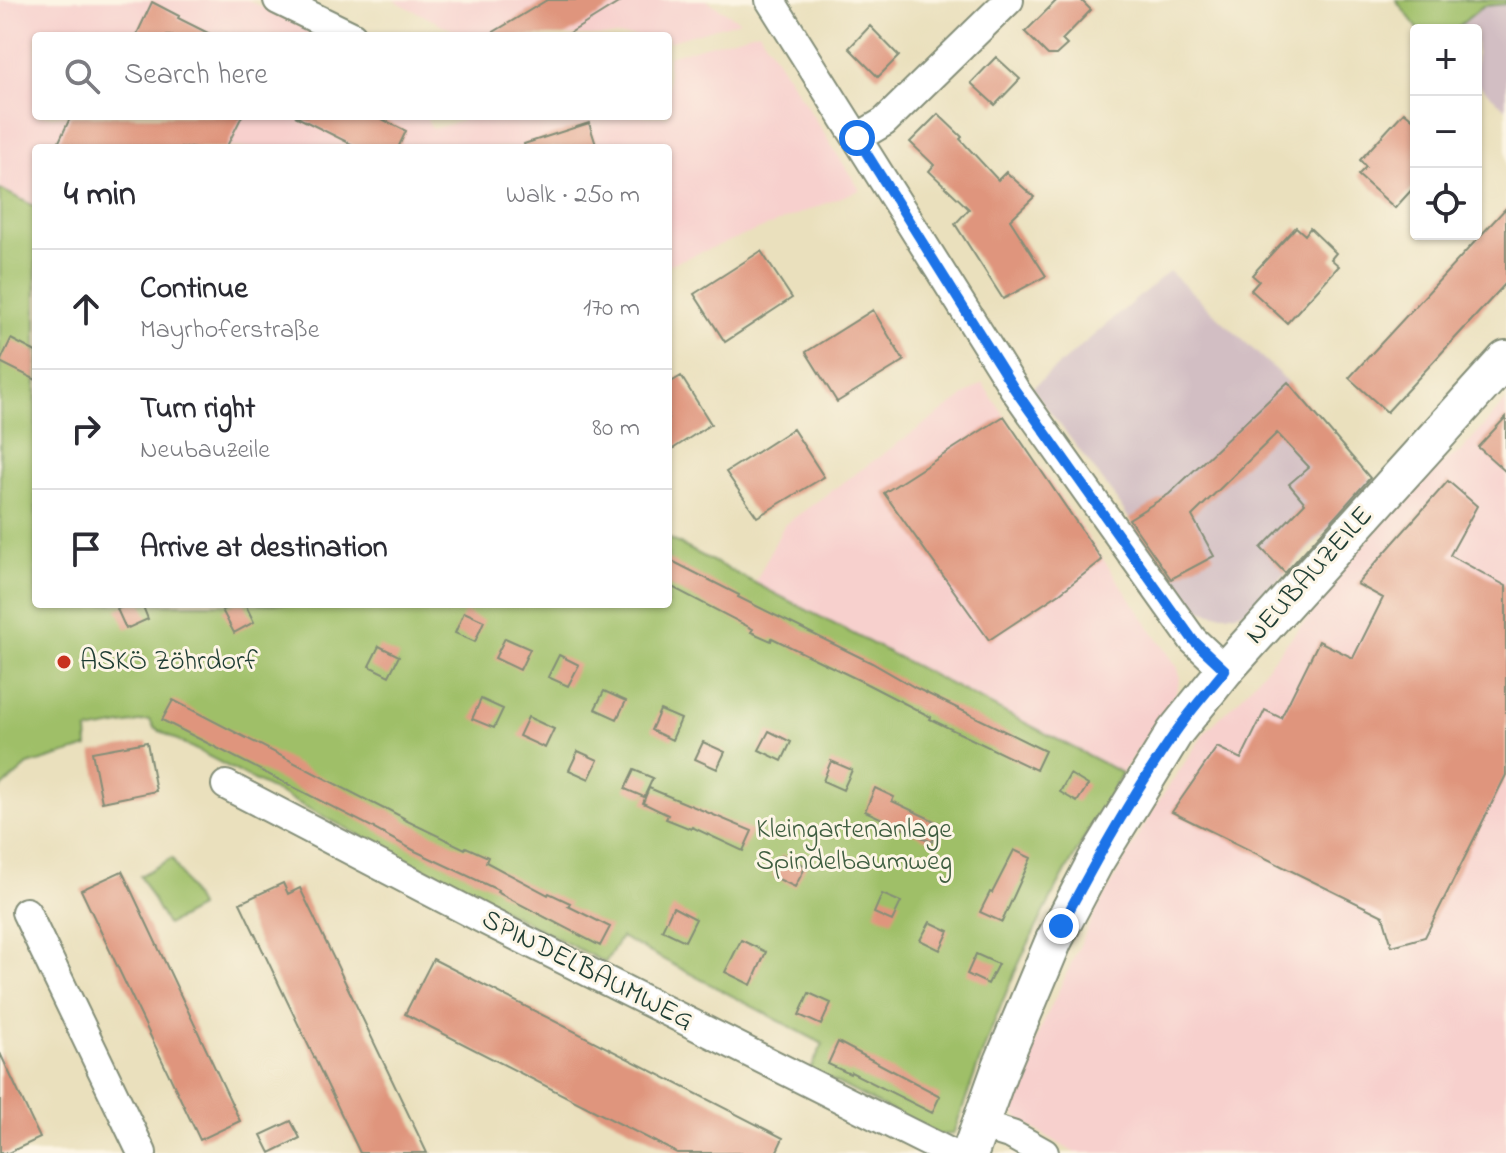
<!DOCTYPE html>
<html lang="en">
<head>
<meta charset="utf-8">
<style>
	:root { --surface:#fff; --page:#f2f2f3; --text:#2b2b33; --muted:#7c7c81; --line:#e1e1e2 }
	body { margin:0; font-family:"Indie Flower",sans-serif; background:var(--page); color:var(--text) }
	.controls { position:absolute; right:24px; top:24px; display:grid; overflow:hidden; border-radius:8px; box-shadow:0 2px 6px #0004 }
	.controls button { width:72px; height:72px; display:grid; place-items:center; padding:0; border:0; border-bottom:2px solid var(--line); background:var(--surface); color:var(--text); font:40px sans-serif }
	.stop { position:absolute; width:24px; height:24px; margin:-18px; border:6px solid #1a73e8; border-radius:50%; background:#fff }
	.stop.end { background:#1a73e8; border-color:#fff; box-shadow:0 2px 8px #0008 }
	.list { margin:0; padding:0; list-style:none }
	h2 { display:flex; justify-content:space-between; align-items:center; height:104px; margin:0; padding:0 32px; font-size:34px }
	h2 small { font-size:26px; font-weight:400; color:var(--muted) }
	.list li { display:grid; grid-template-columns:52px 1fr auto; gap:24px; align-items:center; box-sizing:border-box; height:120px; padding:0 32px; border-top:2px solid var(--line) }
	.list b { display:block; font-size:30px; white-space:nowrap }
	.list p { margin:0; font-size:26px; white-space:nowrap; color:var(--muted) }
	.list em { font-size:26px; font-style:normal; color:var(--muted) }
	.icon { flex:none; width:44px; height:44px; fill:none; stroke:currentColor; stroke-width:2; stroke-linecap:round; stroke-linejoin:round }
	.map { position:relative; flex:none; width:1506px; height:1153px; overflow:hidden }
	.search { position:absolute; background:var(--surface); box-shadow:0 2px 6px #0004; left:32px; top:32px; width:640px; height:88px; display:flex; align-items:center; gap:20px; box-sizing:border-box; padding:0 28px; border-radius:8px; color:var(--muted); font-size:30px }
	.panel { position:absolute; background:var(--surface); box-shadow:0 2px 6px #0004; left:32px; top:144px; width:640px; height:464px; border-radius:8px }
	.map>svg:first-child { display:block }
</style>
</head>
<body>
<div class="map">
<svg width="1506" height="1153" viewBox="0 0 1506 1153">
	<rect width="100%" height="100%" fill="#fcf5e5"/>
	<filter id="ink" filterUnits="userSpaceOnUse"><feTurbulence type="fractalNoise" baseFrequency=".0125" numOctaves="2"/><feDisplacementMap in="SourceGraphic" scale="16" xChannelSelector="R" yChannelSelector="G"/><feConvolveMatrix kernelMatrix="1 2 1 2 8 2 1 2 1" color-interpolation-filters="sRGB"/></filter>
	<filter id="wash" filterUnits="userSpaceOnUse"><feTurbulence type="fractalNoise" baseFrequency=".006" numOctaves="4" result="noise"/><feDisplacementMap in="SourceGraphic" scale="32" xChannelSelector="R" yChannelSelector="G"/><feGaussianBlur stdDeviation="1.8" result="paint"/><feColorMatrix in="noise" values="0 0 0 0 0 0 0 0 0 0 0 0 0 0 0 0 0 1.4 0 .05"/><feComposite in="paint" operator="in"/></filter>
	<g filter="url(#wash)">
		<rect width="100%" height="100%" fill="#eae0bd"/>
		<!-- built -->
		<path fill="#f7d0cd" d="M0,0H248L320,36H36V116H426L432,129L461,121L464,116H668V56L759,31L860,190L668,265V148H36V207L0,189Z
			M393,0H706L740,21L668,42V36H464Z
			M982,383L1178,668L1180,679L1175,696L1122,773L755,583L784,525Z
			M1506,401V1153H1075L1023,1122L1016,1116L1011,1108L1039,1032L1093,917L1156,805L1206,731L1242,696L1311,614L1313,608L1312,602L1430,471L1460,452Z"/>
		<!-- industrial -->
		<path fill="#d2bec3" d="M1506,4V109L1476,82V30H1454L1483,6Z
			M1169,271L1288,382L1373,481L1285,574L1248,609L1236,614H1216L1203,611L1165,581L1139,541L1129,519L1115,497L1032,388Z"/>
		<!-- green -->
		<path fill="#9fbf68" stroke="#5f7e4e" stroke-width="2" d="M1396,0H1506V4L1483,6L1454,30H1419Z
			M0,189L36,207V604H668V538L1122,773C1087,833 1052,893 1022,957C995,1014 975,1075 953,1134L938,1135L810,1069L823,1044L621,937L605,963L154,728L150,720L87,731L88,747L28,765L0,789Z
			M172,858L199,908L167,925L140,876Z"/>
		<g id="blocks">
			<!-- building -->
			<path fill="#df957d" d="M547,0H623L565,36H487Z
				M1057,0H1081L1091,10L1062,40L1067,45L1056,55H1048L1025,32Z
				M152,2L179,16L178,18L214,36H136Z
				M870,26L899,56L878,77L849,48Z
				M996,57L1020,79L995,105L971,83Z
				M1404,112L1416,122V185L1395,208L1358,175L1366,167L1360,160Z
				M938,114L962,137L960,139L998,180L1006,172L1034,197L1010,220L1046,276L1003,299L955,224L969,209L929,171L934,165L910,142Z
				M71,116H242L226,148H56Z
				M295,116H376L406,131L398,148H359Z
				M589,123L597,148H525L524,144Z
				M1506,208V283L1387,412L1349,378Z
				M1296,227L1305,235L1310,228L1336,253L1331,259L1339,266L1287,323L1251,290L1259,281L1252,275Z
				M761,251L792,298L725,342L694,294Z
				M873,310L904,361L837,402L806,352Z
				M11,339L36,352V380L0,362Z
				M681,376L711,424L668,452V384Z
				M1288,382L1370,478L1285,573L1261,548L1305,503L1289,484L1309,467L1277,433L1192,516L1214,556L1171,579L1129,519L1169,494Z
				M1004,416L1102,560L1060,593L989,640L884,493Z
				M1506,417V472L1478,447Z
				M793,429L824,477L757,517L726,472Z
				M1448,481L1477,506L1450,555L1506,586V775L1425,937L1392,946L1383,916L1172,812L1217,747L1241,759L1265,710L1281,718L1319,641L1353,658L1383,598L1357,584Z
				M668,559L739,595L738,597L872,663L916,688L1045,751L1036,770L930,719L931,717L863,682L772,638L771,641L751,632L753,629L668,585Z
				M129,604H142L148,619L126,629L117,609Z
				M235,604H245L254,622L234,633L222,610Z
				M464,612L484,621L475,642L455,633Z
				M505,638L530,649L520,670L495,658Z
				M379,646L399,656L389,676L369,666Z
				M559,655L579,665L568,686L548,677Z
				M604,691L626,701L617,719L595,709Z
				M481,699L503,709L494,728L472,719Z
				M173,700L384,809L385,808L404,818L403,819L465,849L466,847L488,857L486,862L548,895L549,893L570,903L568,906L610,927L600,946L497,892L498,890L415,851L374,829V828L162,720Z
				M660,710L681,719L672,740L651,730Z
				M528,717L554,729L545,748L519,736Z
				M769,731L791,742L782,761L759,750Z
				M147,742L156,791L102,802L92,752Z
				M703,742L725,752L717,769L695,759Z
				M578,751L598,760L589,779L569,770Z
				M831,761L852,770L843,790L823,781Z
				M634,770L653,778L644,797L625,789Z
				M1070,774L1088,785L1077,802L1060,792Z
				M649,788L752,831L743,851L692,827L691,829L666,819L668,815L643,803Z
				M875,788L894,797L892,801L941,824L932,842L865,811Z
				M1014,850L1031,858L1002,922L980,912L990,892L992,893Z
				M782,855L806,866L795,887L772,876Z
				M122,871L240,1121L200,1140L81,890Z
				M283,883L288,894L300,888L427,1153H360L240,903Z
				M882,894L901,902L892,921L874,913Z
				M673,907L696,919L685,941L662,930Z
				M930,922L949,931L940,950L920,940Z
				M741,940L766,952L751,985L725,972Z
				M976,954L998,964L988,984L967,974Z
				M433,959L783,1138L776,1153H677L405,1014Z
				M809,993L831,1003L821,1025L799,1015Z
				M838,1042L940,1096L932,1113L851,1072L850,1074L828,1064Z
				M0,1053L40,1138L8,1153H0Z
				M291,1121L300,1138L270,1153L261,1135Z"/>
		</g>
	</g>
	<g filter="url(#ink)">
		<use href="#blocks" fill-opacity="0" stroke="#848e78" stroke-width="2"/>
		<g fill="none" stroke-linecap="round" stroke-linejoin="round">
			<defs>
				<path id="minor" d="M278,0L352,36
					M770,0L1015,390L1193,640L1225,670
					M857,138L884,122L1009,0
					M226,785L487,921L950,1153
					M26,912L142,1153
					M980,1125L1012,1135L1044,1153"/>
				<path id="tertiary" d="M970,1153L1000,1069L1054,940L1095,862L1175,732L1225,670L1506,359"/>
			</defs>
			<!-- minor casing -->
			<use href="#minor" stroke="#848e78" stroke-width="32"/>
			<!-- tertiary casing -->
			<use href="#tertiary" stroke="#848e78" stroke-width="40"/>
			<!-- minor -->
			<use href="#minor" stroke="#fff" stroke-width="28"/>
			<!-- tertiary -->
			<use href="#tertiary" stroke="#fff" stroke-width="36"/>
		</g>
	</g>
	<g fill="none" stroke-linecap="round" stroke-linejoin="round" filter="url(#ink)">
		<!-- route -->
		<path stroke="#1a73e8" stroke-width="10" d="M857,138L1015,390L1193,640L1225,670C1208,691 1190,711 1175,733C1132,795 1096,860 1061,926"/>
	</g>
	<!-- markers -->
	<circle fill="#c8321e" stroke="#fcf5e5" stroke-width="3" cx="64" cy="662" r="8"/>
	<g text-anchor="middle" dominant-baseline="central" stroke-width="6" stroke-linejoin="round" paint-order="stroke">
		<!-- street labels -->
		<g font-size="28" fill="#1f3d34" stroke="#fcf5e5">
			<text transform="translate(1310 576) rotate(-48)">NEUBAUZEILE</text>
			<text transform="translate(587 971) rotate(27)">SPINDELBAUMWEG</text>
		</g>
		<!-- poi labels -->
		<g font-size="28" fill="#1f3d34" stroke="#fcf5e5" text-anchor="start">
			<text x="80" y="662">ASKÖ Zöhrdorf</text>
		</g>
		<!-- park labels -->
		<g font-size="28" fill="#3f5e41" stroke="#fcf5e5">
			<text x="854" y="830">Kleingartenanlage<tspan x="854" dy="32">Spindelbaumweg</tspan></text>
		</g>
	</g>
</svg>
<div class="controls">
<button>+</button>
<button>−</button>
<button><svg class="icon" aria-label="locate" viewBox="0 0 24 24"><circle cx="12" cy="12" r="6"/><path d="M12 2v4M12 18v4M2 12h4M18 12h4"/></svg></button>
</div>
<div class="stop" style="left:857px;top:138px"></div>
<div class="stop end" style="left:1061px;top:926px"></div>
<div class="search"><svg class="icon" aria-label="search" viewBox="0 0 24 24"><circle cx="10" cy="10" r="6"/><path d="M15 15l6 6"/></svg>Search here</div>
<section class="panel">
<h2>4 min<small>Walk · 250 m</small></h2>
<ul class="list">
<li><svg class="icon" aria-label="ahead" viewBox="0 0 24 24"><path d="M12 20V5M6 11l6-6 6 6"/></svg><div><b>Continue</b><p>Mayrhoferstraße</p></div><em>170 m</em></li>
<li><svg class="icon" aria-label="right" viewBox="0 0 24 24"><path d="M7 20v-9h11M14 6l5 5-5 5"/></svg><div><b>Turn right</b><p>Neubauzeile</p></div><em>80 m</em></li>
<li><svg class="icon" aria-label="arrive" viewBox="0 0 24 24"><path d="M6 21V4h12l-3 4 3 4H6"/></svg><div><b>Arrive at destination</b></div></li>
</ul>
</section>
</div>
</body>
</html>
